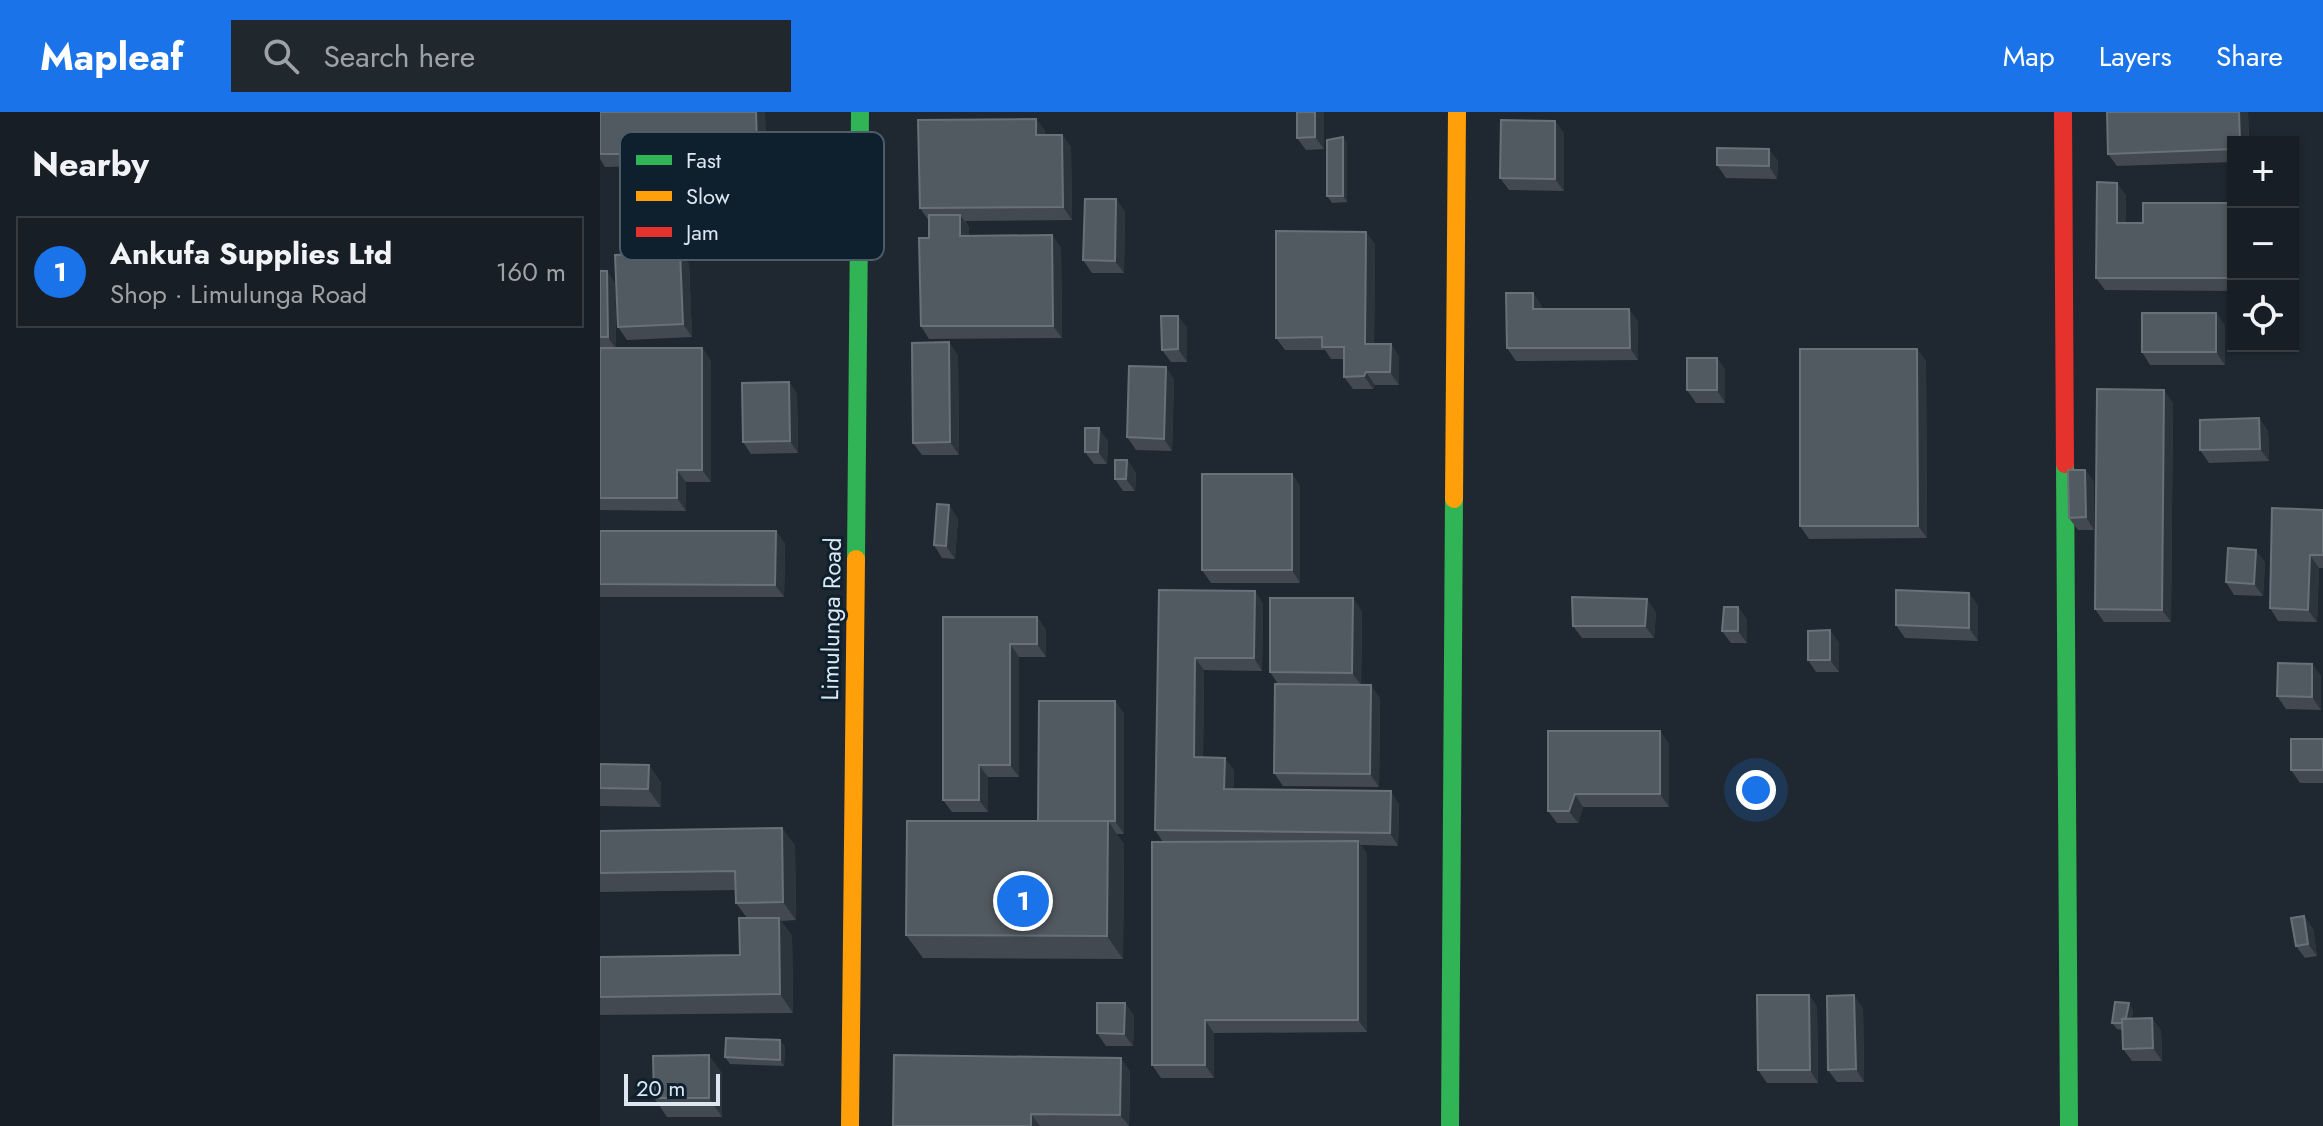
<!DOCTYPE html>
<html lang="en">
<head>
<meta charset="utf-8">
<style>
	:root { --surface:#171e25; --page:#20272d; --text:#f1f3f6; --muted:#9ea2a7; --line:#363c42; --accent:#1a73e8 }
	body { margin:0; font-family:Jost,sans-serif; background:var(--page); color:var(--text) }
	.controls { position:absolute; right:24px; top:24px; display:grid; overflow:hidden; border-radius:0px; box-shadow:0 2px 6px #0004 }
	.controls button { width:72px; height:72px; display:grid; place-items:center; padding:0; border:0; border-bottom:2px solid var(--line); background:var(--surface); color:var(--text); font:40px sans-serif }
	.scale { position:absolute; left:24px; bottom:20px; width:96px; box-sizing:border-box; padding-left:8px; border:4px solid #dce7f1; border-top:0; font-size:22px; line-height:28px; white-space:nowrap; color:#dce7f1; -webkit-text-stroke:6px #0e202e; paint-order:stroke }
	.you { position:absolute; left:1156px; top:678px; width:28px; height:28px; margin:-20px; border:6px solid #fff; border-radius:50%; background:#1a73e8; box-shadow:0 0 0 12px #1a73e833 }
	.badge { display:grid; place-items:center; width:52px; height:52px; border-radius:50%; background:var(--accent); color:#fff; font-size:26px; font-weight:700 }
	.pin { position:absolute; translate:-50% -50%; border:4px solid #fff; box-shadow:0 2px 8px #0006 }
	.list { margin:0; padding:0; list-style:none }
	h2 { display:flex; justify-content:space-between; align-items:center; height:104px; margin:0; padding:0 32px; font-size:34px }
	h2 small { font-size:26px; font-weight:400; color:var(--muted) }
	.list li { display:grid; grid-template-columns:52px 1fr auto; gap:24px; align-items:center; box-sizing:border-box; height:112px; margin:0 16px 16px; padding:0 16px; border:2px solid var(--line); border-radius:0px }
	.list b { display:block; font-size:30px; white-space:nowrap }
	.list p { margin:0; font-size:26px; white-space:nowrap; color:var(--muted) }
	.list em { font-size:26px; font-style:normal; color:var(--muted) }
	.icon { flex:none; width:44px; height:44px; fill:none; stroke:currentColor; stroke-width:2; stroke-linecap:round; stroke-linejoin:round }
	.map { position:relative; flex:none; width:1723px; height:1014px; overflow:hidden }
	header { display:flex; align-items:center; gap:48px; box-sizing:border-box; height:112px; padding:0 40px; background:var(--accent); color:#fff }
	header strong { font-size:38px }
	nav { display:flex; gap:44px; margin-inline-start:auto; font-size:28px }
	.search { width:560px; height:72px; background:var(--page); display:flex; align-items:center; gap:20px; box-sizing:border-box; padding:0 28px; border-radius:0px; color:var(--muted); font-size:30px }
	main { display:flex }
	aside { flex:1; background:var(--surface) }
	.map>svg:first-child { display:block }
</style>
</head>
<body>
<header>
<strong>Mapleaf</strong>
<div class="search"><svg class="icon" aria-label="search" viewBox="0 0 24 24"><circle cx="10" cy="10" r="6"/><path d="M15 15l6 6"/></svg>Search here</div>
<nav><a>Map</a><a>Layers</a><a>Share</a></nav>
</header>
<main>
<aside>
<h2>Nearby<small></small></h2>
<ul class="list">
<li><span class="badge">1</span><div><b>Ankufa Supplies Ltd</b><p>Shop · Limulunga Road</p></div><em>160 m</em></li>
</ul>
</aside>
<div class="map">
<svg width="1723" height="1014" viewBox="0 0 1723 1014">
	<rect width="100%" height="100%" fill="#1f2831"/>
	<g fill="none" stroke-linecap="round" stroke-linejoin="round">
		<!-- fast -->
		<path stroke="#30b455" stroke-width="18" d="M1465,352L1469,1014
			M256,447L260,0
			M850,1014L854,387"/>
		<!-- slow -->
		<path stroke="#ff9f0a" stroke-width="18" d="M854,387L857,0
			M250,1014L256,447"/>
		<!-- jam -->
		<path stroke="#e5322d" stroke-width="18" d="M1463,0L1465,352"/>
	</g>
	<!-- wall -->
	<path fill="#424950" d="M0,0H165L166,47H145L146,110L94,111L95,145H84L89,152L92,225L27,228L18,215L48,141L42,133L40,54L5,55L0,47Z
		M724,0V37L706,38L697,26Z
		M1507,0H1648L1649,30H1633V50L1517,54L1508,42Z
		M436,7L445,19V23H462L471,35L472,108L365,109L369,115V124L452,123L461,136L462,226L329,227L321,214L329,126V109L320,96Z
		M964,21V79L909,78L900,66Z
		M747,31V90L732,91L727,84Z
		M1178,49L1177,67L1126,66L1117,53Z
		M1526,83V111H1543L1633,91V179L1505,178L1496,166Z
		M516,87L525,100L524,161H492L483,148Z
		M775,132L774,232H791L799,245V273H775L773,277H753L744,265V247H731L725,238H685L676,226Z
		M0,157L2,159H7L15,172L16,236H102L111,249V370H86V399L0,398Z
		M933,181L941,193L942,197L1038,209V248L916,249L907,236Z
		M1616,201L1625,214V253H1550L1542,240Z
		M578,204L587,216V250H571L562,238Z
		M1317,237L1326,249L1327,426L1209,427L1200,414Z
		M358,243L359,343H322L313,331Z
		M1117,246L1125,258V291H1096L1087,278Z
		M574,267L572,339L536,338L527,325Z
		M189,270L197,282L198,341L151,342L143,330Z
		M1573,291L1571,510H1504L1495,497Z
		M1659,306L1668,319L1669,349L1609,351L1600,338Z
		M508,329L507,352H494L485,340Z
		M527,348L536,361L535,379H523L515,367Z
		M1485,358L1494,370V418H1478L1469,406Z
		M692,362L700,374V471H611L602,458Z
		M1723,398V456H1719L1717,510L1678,509L1670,496Z
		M358,406L355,447L342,446L334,433Z
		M0,419H176L185,432L184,485H0Z
		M1665,450L1663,484L1634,483L1626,470Z
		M559,478L655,479L663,492L662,559L604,558L603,645L634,658L633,677L799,692L798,734L761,733L767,742V920L614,921V966H561L552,953L563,730L555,718Z
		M1378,493V529L1305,526L1296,513Z
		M1138,495L1147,508V531H1131L1122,519Z
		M762,499L761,573L780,586L779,675L683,674L674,661L678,572L670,560Z
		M1056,500L1054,526H982L973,514Z
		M343,505H437L446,518V545H419V665H388V700H352L343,688Z
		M1230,518L1239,531V560H1216L1208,548Z
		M1712,552L1721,564V598L1686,597L1677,584Z
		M515,589L524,602V722H516L524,732L523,847L323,846L306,823L438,709Z
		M1060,619L1069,632V695H983L978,711H957L948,699Z
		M1723,627V671H1700L1691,658Z
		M0,652L49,653L61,671V695L0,694Z
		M182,716L195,734L196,808L181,809L192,824L193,901L0,903V845L140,843L147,806L136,791L135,778L0,780V719Z
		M1704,804L1713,817L1717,844L1705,846L1696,834Z
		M1209,883L1217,895L1218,971H1167L1158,958Z
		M525,891L534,904L533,934H506L497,921Z
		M1263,896L1264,970H1237L1228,958Z
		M1533,898L1532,906H1552L1561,919L1562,949H1532L1523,937L1522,918L1517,917L1512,911Z
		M185,934L184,954L130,952L125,945Z
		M530,959L529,1014H293Z
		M122,961V1005H67L54,986Z"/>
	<!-- shaded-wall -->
	<path fill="#2d353c" d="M156,0H165L166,47L157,34Z
		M715,0H724V37L715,25Z
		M1639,0H1648L1649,30H1640Z
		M436,7L445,19V36L436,23Z
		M955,9L964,21V79L955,67Z
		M462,23L471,35L472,108L463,95Z
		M743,25L747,31V90L743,84Z
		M137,35L145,47L146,110L138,97Z
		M1169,37L1178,49L1177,67L1169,54Z
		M1517,71L1526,83V123L1517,111Z
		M516,87L525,100L524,161L515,149Z
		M85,99L94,111L95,145L86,132Z
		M360,103L369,115V136L360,124Z
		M766,120L775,132L774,245L765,232Z
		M452,123L461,136L462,226L453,214Z
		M80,140L89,152L92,225L83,212Z
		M7,159L15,172L16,237L8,225Z
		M933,181L941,193L942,210L933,197Z
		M1029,197L1038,209V248L1030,236Z
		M1616,201L1625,214V253L1616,240Z
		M578,204L587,216V250L578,237Z
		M349,230L358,243L359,343L350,330Z
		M791,232L799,245V273L790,260Z
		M102,236L111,249V370L102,358Z
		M1317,237L1326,249L1327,426L1318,414Z
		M1117,246L1125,258V291L1117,278Z
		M566,255L574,267L572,339L564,327Z
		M766,260L775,273L773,277L764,264Z
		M189,270L197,282L198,341L190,329Z
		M1564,278L1573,291L1571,510L1562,498Z
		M1659,306L1668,319L1669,349L1660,337Z
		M499,316L508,329L507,352L498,340Z
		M527,348L536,361L535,379L526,367Z
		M77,358L86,370V399L77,386Z
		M1485,358L1494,370V418L1486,405Z
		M692,362L700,374V471L692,458Z
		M349,393L358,406L355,447L346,434Z
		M176,419L185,432L184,485L175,473Z
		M1656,438L1665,450L1663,484L1654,472Z
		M1710,443L1719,456L1717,510L1708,498Z
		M655,479L663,492L662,559L654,546Z
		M1369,481L1378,493V529L1369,516Z
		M753,486L762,499L761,573L752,561Z
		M1047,487L1056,500L1054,526L1045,514Z
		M1138,495L1147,508V531L1138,519Z
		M437,505L446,518V545L437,532Z
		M1230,518L1239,531V560L1230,548Z
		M410,532L419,545V665L410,653Z
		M595,546L604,558L603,658L594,645Z
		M1712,552L1721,564V598L1712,585Z
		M771,573L780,586L779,675L770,662Z
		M515,589L524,602V722L515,709Z
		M1060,619L1069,632V695L1060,682Z
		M625,646L634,658L633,690L624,677Z
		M49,653L61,671V695L48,677Z
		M379,653L388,665V700L379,688Z
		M791,679L799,692L798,734L790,721Z
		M975,682L983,695L978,711L969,699Z
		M508,709L524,732L523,847L507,824Z
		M182,716L195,734L196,808L183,790Z
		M758,729L767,742V920L758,908Z
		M1704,804L1713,817L1717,844L1708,832Z
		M179,806L192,824L193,901L180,882Z
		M1209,883L1217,895L1218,971L1210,958Z
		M1254,883L1263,896L1264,970L1256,957Z
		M525,891L534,904L533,934L524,922Z
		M1529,891L1533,898L1530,918L1525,912Z
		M1552,906L1561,919L1562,949L1553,936Z
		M605,908L614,921V966L605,953Z
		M180,928L185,934L184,954L180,948Z
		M109,943L122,961V1005L109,986Z
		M521,946L530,959L529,1014L520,1003Z
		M431,1002L440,1014H431Z"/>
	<!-- building -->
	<path fill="#525a61" stroke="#687078" stroke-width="2" d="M0,0H156L157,34L137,35L138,97L85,99L86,132L42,133L40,42H0Z
		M697,0H715V25L697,26Z
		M1507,0H1639L1640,30H1633V37L1508,42Z
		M436,7V23H462L463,95L320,96L318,8Z
		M901,8L955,9V67L900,66Z
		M743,25V84H727V28Z
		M1117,36L1169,37V54L1117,53Z
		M1497,70L1517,71V111H1543V91H1633V166H1496Z
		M485,87H516L515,149L483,148Z
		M329,103H360V124L452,123L453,214H321L319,126H329Z
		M676,119L766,120L765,232H791L790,260H766L764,264L744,265V235H722V225L676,226Z
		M80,140L83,212L18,215L15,143Z
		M0,159H7L8,225H0Z
		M906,181H933V197H1029L1030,236H907Z
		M1542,201H1616V240H1542Z
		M561,204H578V237L562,238Z
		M349,230L350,330L313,331L312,231Z
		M0,236H102V358H77V386H0Z
		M1200,237H1317L1318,414H1200Z
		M1087,246H1117V278H1087Z
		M529,254L566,255L564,327L527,325Z
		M189,270L190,329L143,330L142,271Z
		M1497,277L1564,278L1562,498L1495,497Z
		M1659,306L1660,337L1600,338V308Z
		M485,316H499L498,340H485Z
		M515,348H527L526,367H515Z
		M1468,358H1485L1486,405L1469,406Z
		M602,362H692V458H602Z
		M337,392L349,393L346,434L334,433Z
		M1672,396L1723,398V443H1710L1708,498L1670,496Z
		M0,419H176L175,473L0,472Z
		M1628,436L1656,438L1654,472L1626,470Z
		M559,478L655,479L654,546H595L594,645L625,646L624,677L791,679L790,721L555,718Z
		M1296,478L1369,481V516L1296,513Z
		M972,485L1047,487L1045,514H973Z
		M670,486H753L752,561L670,560Z
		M1124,495H1138V519H1122Z
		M343,505H437V532H410V653H379V688H343Z
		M1230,518V548H1208V519Z
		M1678,551L1712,552V585L1677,584Z
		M675,572L771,573L770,662L674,661Z
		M439,589H515V709H438Z
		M948,619H1060V682H975L969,699H948Z
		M1691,627H1723V658H1691Z
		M0,652L49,653L48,677L0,676Z
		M307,709H508L507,824L306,823Z
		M182,716L183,790L136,791L135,759L0,761V719Z
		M758,729V908H605V953H552V730Z
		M1704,804L1708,832L1696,834L1691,806Z
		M139,806H179L180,882L0,885V845L140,843Z
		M1157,883H1209L1210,958H1158Z
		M1254,883L1256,957L1228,958L1227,884Z
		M1515,890L1529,891L1526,906L1522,907V911H1512Z
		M497,891H525L524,922L497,921Z
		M1552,906L1553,936L1523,937L1522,907Z
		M126,926L180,928V948L125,945Z
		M109,943V986H54L53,944Z
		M294,943L521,946L520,1003L431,1002V1014H293Z"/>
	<g text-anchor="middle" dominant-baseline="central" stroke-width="6" stroke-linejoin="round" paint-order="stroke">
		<!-- street labels -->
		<g font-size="24" fill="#dce7f1" stroke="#0e202e">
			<text transform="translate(231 507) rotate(-89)">Limulunga Road</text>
		</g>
	</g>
	<!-- legend -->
	<rect x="20" y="20" width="264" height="128" rx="12" fill="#0e202e" stroke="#4c5c68" stroke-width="2"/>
	<rect x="36" y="43" width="36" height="10" fill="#30b455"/>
	<rect x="36" y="79" width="36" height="10" fill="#ff9f0a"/>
	<rect x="36" y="115" width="36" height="10" fill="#e5322d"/>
	<g font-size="22" fill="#dce7f1">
		<text x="86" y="56">Fast</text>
		<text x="86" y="92">Slow</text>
		<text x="86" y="128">Jam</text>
	</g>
</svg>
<div class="controls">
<button>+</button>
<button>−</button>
<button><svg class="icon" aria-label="locate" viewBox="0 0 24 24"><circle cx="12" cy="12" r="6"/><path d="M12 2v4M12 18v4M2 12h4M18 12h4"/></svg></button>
</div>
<div class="scale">20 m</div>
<div class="you"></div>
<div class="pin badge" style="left:423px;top:789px">1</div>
</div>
</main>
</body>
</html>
